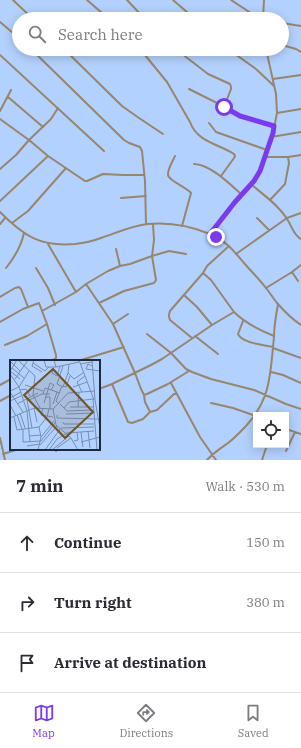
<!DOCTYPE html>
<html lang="en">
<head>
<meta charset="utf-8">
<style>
	:root { --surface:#fff; --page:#f7f7f7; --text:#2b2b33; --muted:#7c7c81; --line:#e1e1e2; --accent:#7c3aed }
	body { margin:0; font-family:"IBM Plex Serif",serif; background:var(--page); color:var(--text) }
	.controls { position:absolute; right:12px; bottom:12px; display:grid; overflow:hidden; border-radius:0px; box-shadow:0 2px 10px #0003 }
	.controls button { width:36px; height:36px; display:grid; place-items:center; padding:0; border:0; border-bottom:1px solid var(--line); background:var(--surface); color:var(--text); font:20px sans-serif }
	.stop { position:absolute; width:12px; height:12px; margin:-9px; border:3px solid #7c3aed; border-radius:50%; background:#fff }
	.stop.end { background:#7c3aed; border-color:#fff; box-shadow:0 1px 4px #0008 }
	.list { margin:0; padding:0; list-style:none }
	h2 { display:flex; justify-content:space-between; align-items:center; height:52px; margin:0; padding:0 16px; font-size:17px }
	h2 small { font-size:13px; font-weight:400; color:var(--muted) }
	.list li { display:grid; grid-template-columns:26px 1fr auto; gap:12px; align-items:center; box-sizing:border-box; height:60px; padding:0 16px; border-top:1px solid var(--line) }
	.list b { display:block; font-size:15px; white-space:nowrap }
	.list em { font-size:13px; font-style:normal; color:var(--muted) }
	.icon { flex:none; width:22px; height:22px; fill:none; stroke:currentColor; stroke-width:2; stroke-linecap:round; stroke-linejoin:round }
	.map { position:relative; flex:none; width:301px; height:460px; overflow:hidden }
	.search { position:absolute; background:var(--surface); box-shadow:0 2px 10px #0003; left:12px; right:12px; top:12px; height:44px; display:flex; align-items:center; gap:10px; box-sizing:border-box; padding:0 14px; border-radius:22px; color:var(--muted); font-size:15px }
	.sheet { height:232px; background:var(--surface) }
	nav { display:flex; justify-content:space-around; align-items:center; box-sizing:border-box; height:56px; border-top:1px solid var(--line); background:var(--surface); font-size:11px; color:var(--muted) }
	nav a { display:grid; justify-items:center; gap:2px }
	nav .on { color:var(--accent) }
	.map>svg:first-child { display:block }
</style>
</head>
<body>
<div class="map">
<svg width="301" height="460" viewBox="0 0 301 460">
	<rect width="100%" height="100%" fill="#b3d1fe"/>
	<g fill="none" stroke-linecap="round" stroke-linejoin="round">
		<!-- minor -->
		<path stroke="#96866e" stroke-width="2" d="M13,0L33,19
			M87,0L109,19
			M127,0L145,19
			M173,0L195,19
			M231,0L257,17L264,19
			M100,19L104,15
			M263,19L264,0
			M0,22L19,38
			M282,23L301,26
			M282,45L296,49L301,52
			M31,49L124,140L129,143L140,147L142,151L145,181L146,224
			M64,49L122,106L139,118L163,134
			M140,49L167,82L190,122C197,142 219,144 234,154L235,156L234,158L221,176
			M177,49L186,57L208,74L230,84L231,87V89L224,107
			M228,49L256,69L274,86
			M0,55L104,151
			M273,79L301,75
			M189,89L229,109L240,116L274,126
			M8,97L43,127
			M0,111L11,90
			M277,113L301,109
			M0,119L29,140L48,156L85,181H87L103,174L123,175H144
			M209,123L216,132L267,150
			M271,137L301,132
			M175,156C173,161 168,168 168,174C167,180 186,187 191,193L182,226
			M265,157H288L301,155
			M194,164C210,164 231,185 242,195
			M0,169L16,155L29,140L51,119L58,108
			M251,184C263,195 279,205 287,219C292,226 293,235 301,239
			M121,198L146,196
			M270,200L285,184L289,163L288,157
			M0,201L48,156
			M257,218L269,230
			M12,223L28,211L66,168
			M0,224L5,218
			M210,234L235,202L254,181L260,171L273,133L277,113L276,94L266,49
			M48,244L76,292
			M116,249L120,266
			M236,254L287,218L301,213
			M6,268C14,258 21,247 24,233
			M36,268L48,288L55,305
			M292,272L298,281
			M203,273L211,280L234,312C245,323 259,330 274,336
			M86,284L113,324L135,373L141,389L144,395L147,394L168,384L189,371
			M266,288L292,272L301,265
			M184,295L197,307L212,325
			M0,297L15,288L19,287L21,289L28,307
			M99,303L124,291L154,283L156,280L152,256L169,251L186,254
			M42,311L76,292L86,284L108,271L120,266L130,264L152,256L154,240L153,224
			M243,321L238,334C242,343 263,345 273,347
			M0,322L23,309L39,303L47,324L56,355V358L51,361
			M113,324L128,314
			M147,334L171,353L186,369L192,372L211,379L254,390L286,404L301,409
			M195,336L218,354
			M192,338L170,320C168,316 169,314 170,311L203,273L207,266L229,246
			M5,345L27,336L47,324
			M273,348L301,358
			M78,361L124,347
			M271,372L283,375L301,383
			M171,383L200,437L216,460
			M112,384L128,422L132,423L143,419L150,412L157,410L174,394H177
			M0,385L11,379
			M99,389L112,384L151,365L162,359L212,325L234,312
			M144,395L145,402L150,412
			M0,401L11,395
			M211,403L233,408L256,416
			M286,429L301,434
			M0,438L5,460
			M56,451L57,449
			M286,451L295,432
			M3,454L19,449
			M207,460C213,453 221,448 228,443C235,438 240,432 246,426C272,397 270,373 274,337C274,326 276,315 278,304
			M262,460L267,445"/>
		<!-- tertiary -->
		<path stroke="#96866e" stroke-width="2" d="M0,212C24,236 40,247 75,244C84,243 93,241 101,238C116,233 131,226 147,224C168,222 191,226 210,234C225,240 234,251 244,263C251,271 259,279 266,288C270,293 273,298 277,303C284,311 292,319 301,325"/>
	</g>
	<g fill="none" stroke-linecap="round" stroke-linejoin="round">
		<!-- route -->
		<path stroke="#7c3aed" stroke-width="5" d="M216,237L210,234L235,202L254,181L260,171L273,133L274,126L240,116L224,107"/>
	</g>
	<!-- overview -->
	<g transform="translate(10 360)">
		<rect width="90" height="90" fill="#b3d1fe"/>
		<path fill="none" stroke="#778eb2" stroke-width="1" d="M8,0L25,16L23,35L30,48M24,0L22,6L32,12M34,0L36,7H46M44,0L46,7L69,2M69,0L84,40M82,0L85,40L90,68M0,1L10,11M23,3L35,11L39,7M59,4L58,13L64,19L73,13M70,4L82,2M53,6L47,24L53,27L58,13M82,6L78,4L76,9L90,11M2,8L14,18M43,10L42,13L47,16L50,6M0,11L7,0M0,11L10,19M0,14L9,27L17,51L20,82M5,19L18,0M15,25L33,31M53,26L56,27L60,16M63,27L77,22M10,30L16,29L20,36M0,31L9,27L19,11M0,32L13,52M72,32L67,22L75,16M33,34L35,28L50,33M35,37H40V49M0,38L11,32M17,40L22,68M0,41L11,36M17,41L32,34H40M34,43L40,23L44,25L41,30M7,44L28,33M43,44L47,32M49,44L46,41L52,26M50,44L57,51L83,50M0,45L6,56M60,47H83M68,47L69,32M24,48L27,62M33,48L31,55L43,57M54,48L59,42L83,39L87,90M43,49L46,65L61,78L68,90M10,53L15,68M56,54L84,53M7,55L12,69M47,55V58L88,59M4,57L7,70L29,67M0,58L24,48L43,49L58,33L85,31M53,62L54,64H84M51,68L84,67M13,69V82L31,81L45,63M78,71L80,88M71,72L73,87M19,76L31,75M31,77L29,67L37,57L39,49M64,81L68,80L67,72M71,82L90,77M30,85L47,66M17,86L30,84M47,88L61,78M28,90L31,77L44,61M35,90L50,69M39,90L47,79L57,73L84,71M42,90L59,76"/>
		<path fill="#6f5426" fill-opacity="0.15" stroke="#6f5426" stroke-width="2" d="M43,9L83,52L55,78L14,35Z"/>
		<rect width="90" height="90" fill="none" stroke="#1c2a40" stroke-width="2"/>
	</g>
</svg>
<div class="controls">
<button><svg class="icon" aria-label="locate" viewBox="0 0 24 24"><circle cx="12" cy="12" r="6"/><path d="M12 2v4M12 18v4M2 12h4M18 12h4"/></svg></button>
</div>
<div class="stop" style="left:224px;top:107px"></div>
<div class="stop end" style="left:216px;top:237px"></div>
<div class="search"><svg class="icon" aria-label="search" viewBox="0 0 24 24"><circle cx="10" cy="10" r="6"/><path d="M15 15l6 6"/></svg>Search here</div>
</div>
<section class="sheet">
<h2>7 min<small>Walk · 530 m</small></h2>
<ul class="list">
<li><svg class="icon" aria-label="ahead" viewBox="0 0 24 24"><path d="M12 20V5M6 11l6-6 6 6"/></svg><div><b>Continue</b></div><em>150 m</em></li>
<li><svg class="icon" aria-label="right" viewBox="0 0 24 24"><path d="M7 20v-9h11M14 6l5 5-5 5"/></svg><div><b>Turn right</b></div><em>380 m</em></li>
<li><svg class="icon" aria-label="arrive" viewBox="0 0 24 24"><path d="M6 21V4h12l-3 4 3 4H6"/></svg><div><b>Arrive at destination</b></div></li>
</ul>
</section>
<nav>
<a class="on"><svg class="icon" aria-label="map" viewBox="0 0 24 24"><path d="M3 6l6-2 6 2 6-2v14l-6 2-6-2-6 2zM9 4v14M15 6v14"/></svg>Map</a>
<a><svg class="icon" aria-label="directions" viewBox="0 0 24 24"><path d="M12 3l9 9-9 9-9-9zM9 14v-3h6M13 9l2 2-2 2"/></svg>Directions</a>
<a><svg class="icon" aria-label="saved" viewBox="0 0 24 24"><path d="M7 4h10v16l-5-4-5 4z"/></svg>Saved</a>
</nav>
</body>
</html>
